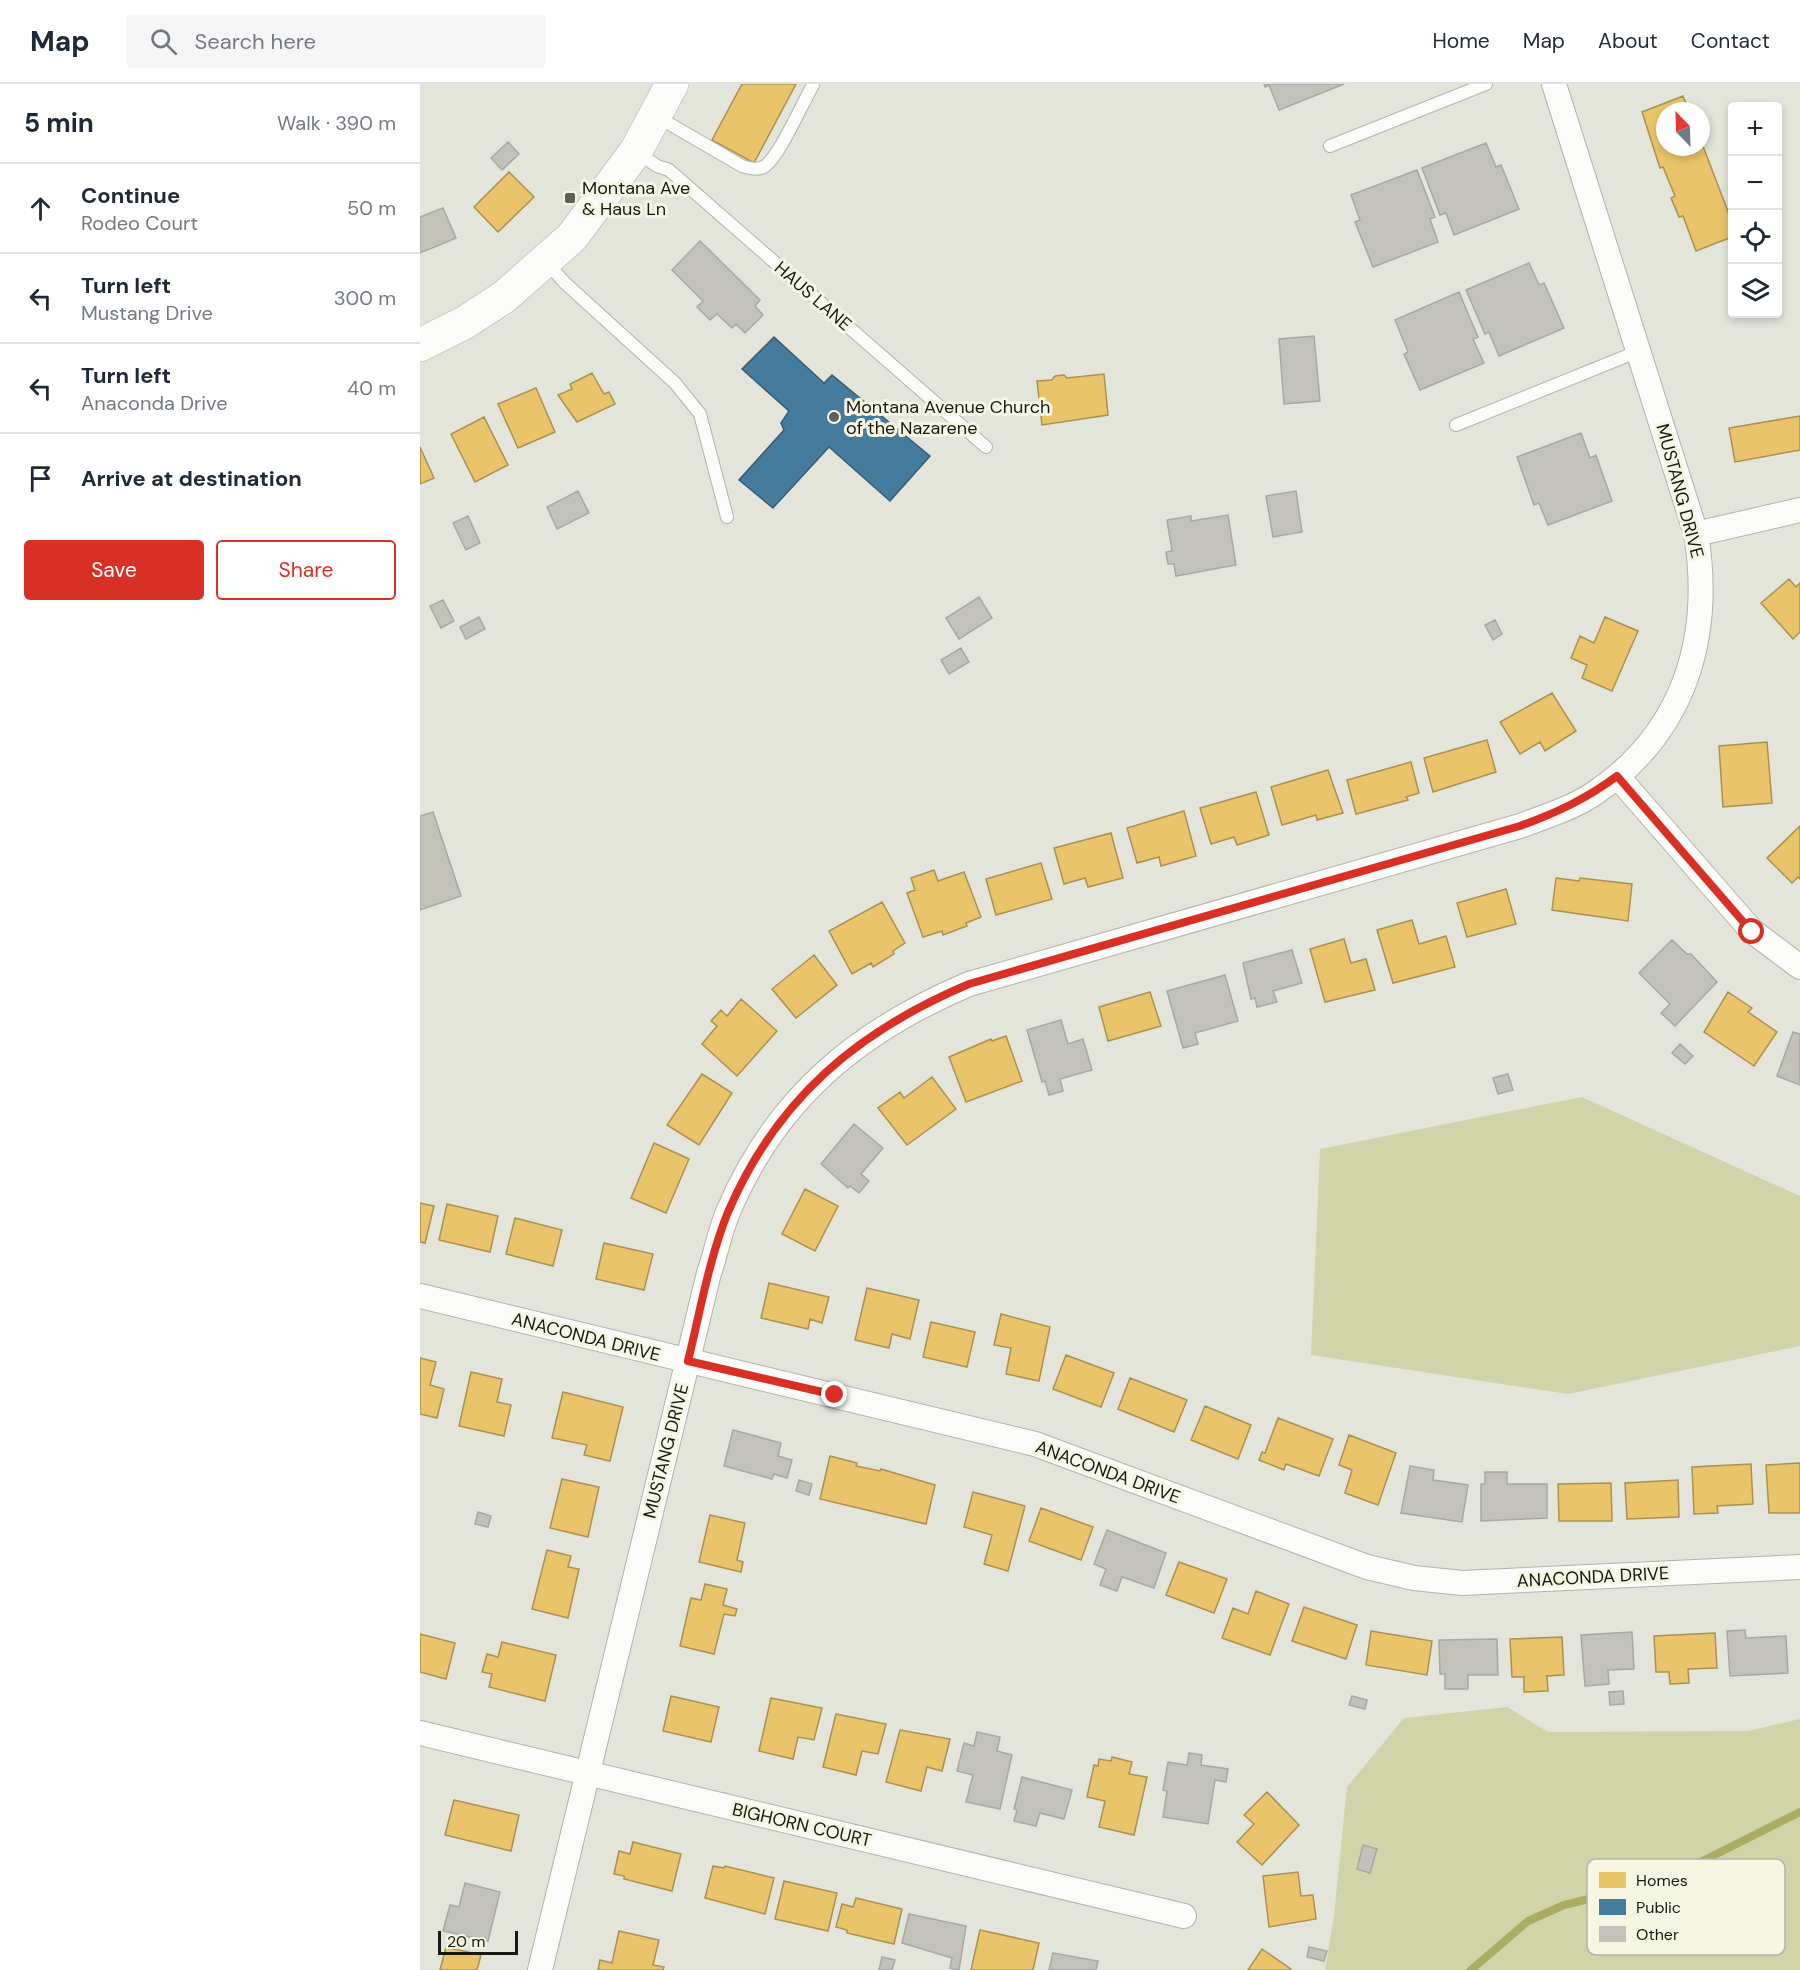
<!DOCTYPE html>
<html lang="en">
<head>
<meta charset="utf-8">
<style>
	:root { --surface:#fff; --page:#f6f6f7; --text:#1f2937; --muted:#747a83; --line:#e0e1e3; --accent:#d93025 }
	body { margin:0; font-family:"DM Sans",sans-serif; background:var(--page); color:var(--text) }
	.controls { position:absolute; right:18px; top:18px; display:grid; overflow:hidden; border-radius:6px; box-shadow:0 3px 9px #0003 }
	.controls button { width:54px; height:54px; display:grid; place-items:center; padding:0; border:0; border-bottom:2px solid var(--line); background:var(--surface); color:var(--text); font:30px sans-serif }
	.compass { position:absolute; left:1236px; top:18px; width:54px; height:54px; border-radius:50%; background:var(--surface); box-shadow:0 3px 9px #0003; rotate:337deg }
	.scale { position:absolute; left:18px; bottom:15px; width:80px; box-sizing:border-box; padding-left:6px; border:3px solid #181912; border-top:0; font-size:16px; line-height:21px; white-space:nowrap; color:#181912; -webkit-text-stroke:4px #f5f7e3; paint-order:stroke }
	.stop { position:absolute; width:18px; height:18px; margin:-14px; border:4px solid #d93025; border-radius:50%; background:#fff }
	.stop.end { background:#d93025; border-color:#fff; box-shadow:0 2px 6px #0008 }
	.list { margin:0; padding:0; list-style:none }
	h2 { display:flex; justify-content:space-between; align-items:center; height:78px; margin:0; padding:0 24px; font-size:26px }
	h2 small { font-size:20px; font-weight:400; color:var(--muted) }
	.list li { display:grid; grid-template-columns:39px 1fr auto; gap:18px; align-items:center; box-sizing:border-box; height:90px; padding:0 24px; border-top:2px solid var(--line) }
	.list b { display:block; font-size:22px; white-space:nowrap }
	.list p { margin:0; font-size:20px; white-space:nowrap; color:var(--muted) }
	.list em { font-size:20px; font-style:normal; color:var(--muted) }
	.actions { display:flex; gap:12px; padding:18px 24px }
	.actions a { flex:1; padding:14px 0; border:2px solid var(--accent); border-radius:6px; text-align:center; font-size:21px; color:var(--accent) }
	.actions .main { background:var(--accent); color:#fff }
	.icon { flex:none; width:33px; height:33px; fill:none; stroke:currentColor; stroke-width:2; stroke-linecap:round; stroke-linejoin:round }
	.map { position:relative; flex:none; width:1380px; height:1886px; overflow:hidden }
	header { display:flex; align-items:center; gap:36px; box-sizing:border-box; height:84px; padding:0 30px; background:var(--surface); border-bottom:2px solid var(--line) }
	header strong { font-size:28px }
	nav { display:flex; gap:33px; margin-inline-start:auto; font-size:21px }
	.search { width:420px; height:54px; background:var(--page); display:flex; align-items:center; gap:15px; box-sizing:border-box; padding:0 21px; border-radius:6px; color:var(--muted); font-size:22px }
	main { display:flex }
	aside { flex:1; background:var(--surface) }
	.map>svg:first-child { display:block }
</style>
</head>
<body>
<header>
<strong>Map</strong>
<div class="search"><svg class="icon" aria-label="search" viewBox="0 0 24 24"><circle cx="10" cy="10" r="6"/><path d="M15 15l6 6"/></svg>Search here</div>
<nav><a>Home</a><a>Map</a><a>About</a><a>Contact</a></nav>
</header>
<main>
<aside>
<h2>5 min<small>Walk · 390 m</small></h2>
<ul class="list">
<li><svg class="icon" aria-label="ahead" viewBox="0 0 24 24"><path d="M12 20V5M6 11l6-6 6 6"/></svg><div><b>Continue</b><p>Rodeo Court</p></div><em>50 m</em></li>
<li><svg class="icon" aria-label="left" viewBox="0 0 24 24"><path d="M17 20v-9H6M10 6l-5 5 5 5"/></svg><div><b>Turn left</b><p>Mustang Drive</p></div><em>300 m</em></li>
<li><svg class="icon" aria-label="left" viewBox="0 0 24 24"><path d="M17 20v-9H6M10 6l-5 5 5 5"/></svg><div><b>Turn left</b><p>Anaconda Drive</p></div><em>40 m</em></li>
<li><svg class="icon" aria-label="arrive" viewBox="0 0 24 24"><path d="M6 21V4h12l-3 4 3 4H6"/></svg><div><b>Arrive at destination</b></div></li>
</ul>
<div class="actions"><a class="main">Save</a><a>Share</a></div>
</aside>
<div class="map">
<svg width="1380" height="1886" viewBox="0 0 1380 1886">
	<rect width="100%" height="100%" fill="#e4e5da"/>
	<!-- green -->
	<path fill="#d1d4a9" d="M1162,1013L1380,1112V1262L1148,1310L891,1271L900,1065Z
		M1087,1623L1128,1648L1328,1647L1380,1635V1886H905L914,1831L927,1703L984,1634Z"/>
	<!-- homes -->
	<path fill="#e9c46a" stroke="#aa9150" stroke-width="1.5" d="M322,0H376L334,79L292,56Z
		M1263,12L1269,27H1245V63H1281V57L1312,138V153L1276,167L1263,132L1259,133L1251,114L1255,112L1243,83L1240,84L1222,28Z
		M89,88L114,113L78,148L54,123Z
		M172,289L184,310L189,308L195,320L157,338L138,311L152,305L150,300Z
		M684,290L688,331L622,341L617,297L632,296L635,292L644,291L647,294Z
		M116,304L135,348L98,364L78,320Z
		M1380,332V366L1315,378L1309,344Z
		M64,333L88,381L55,398L31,350Z
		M0,363L14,394L0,400Z
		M1369,495L1376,503L1380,499V548L1373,555L1341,519Z
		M1185,533L1218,547L1192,607L1162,594L1167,581L1151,574L1160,552L1174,559Z
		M1132,609L1156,647L1125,667L1120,658L1100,670L1080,638Z
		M1067,656L1076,688L1013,708L1004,674Z
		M1347,658L1352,719L1303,723L1299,662Z
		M991,678L999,709L986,713L988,716L936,730L927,696Z
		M908,686L923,729L897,736L896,731L862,741L851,703Z
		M836,708L849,751L817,761L814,753L791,760L780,724Z
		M764,727L776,772L741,782L739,773L717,779L707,744Z
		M1380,742V795L1378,793L1372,799L1347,774Z
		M691,749L703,794L668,803L665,794L644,800L634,764Z
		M621,779L632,815L576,831L566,795Z
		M514,786L518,797L544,788L561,833L546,839L547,842L523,851L522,847L503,853L487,809L495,806L491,794Z
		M1136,794L1159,797L1160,794L1212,800L1208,837L1132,826Z
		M1086,805L1096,840L1047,853L1037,819Z
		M462,818L485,859L473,867L474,870L453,883L451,879L432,890L409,847Z
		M992,836L999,860L1026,852L1035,883L973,899L957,846Z
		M924,855L931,879L946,875L955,906L905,918L890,865Z
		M394,871L417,901L376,934L352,905Z
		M730,908L741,942L688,957L679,923Z
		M1308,908L1332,924L1328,928L1357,948L1334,982L1284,948Z
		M321,915L357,947L317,992L282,960L297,942L291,937L301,926L307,932Z
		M586,952L602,997L546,1018L529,973L571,955L572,957Z
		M282,990L312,1009L279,1061L247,1041Z
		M512,993L536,1025L487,1061L458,1024L480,1008L484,1014Z
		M234,1059L269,1075L246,1129L211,1114Z
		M385,1105L418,1122L395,1167L362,1150Z
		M0,1119L14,1122L5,1159L0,1158Z
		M27,1120L78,1132L70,1168L19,1156Z
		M95,1134L142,1146L133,1182L86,1170Z
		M184,1159L233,1170L224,1206L176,1195Z
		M349,1199L409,1213L402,1239L390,1235L388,1245L341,1234Z
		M447,1204L499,1216L490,1255L472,1250L469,1264L435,1256Z
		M581,1230L630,1243L619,1297L586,1290L591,1264L574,1261Z
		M511,1238L555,1248L547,1283L503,1273Z
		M646,1271L694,1289L681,1323L633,1305Z
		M0,1274L16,1278L10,1301L24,1305L17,1334L0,1330Z
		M51,1288L82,1295L77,1318L91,1321L84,1352L39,1342Z
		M710,1294L767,1316L754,1348L698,1325Z
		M143,1308L203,1323L190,1377L164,1371L167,1361L132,1354Z
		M785,1322L831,1341L818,1375L771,1356Z
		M858,1334L913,1355L899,1392L866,1380L864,1386L839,1376L842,1368L845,1369Z
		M929,1351L976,1369L958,1421L925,1409L932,1386L919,1381Z
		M410,1372L437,1379L436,1382L460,1387L461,1385L515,1401L506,1440L400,1415Z
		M1380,1379V1429H1349L1346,1381Z
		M1331,1380L1333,1420L1297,1422L1298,1429L1274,1430L1272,1383Z
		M142,1395L179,1403L168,1453L130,1444Z
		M1258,1396L1259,1433L1207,1435L1205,1399Z
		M1191,1399L1192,1437H1139L1138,1400Z
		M553,1408L605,1422L588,1487L564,1480L572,1451L544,1443Z
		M621,1424L673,1443L661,1476L609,1457Z
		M290,1431L325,1439L317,1476L323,1478L321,1488L279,1478Z
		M127,1466L151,1472L148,1483L159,1485L148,1534L112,1525Z
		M759,1478L807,1495L794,1529L746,1511Z
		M285,1500L307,1505L303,1521L317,1525L315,1532L304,1530L294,1570L260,1562L271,1514L281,1516Z
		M836,1507L869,1520L850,1571L802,1554L813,1524L828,1530Z
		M884,1523L937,1541L926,1575L872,1557Z
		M951,1547L1012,1557L1007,1591L946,1581Z
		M1295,1549L1297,1584L1268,1585L1269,1599L1250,1600L1249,1588H1236L1234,1552Z
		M0,1550L35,1559L26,1595L0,1588Z
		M1142,1553L1144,1591L1127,1592L1128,1607L1104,1608V1593H1092L1090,1555Z
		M82,1558L136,1571L125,1617L69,1603L72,1590L62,1588L67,1570L78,1573Z
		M251,1612L299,1623L291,1658L243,1647Z
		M351,1614L402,1624L394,1656L378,1653L373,1675L339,1667Z
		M416,1630L466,1640L458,1670L442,1667L436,1691L403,1683Z
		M480,1646L530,1655L522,1687L507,1683L501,1707L466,1698Z
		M692,1673L712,1678L709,1690L727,1693L714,1751L679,1743L685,1717L667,1713L674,1681L678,1682L679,1675L691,1677Z
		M847,1708L879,1741L842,1781L817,1758L834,1740L824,1731Z
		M34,1716L99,1731L91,1767L25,1751Z
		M213,1758L261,1770L252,1807L204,1795V1792L194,1790L199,1767L210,1770Z
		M293,1782L304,1784L305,1782L354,1794L345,1830L285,1814Z
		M878,1788L881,1812L893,1811L896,1835L849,1843L843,1792Z
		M364,1797L417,1809L408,1847L355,1835Z
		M436,1814L482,1825L474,1860L427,1849V1846L416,1843L422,1820L433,1823Z
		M560,1846L619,1859L613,1886H551Z
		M199,1847L239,1856L233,1881L244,1883L243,1886H178L180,1876L192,1879Z
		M26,1863L61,1871L57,1886H20Z
		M842,1865L871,1885L870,1886H828Z"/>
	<!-- public -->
	<path fill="#457b9d" stroke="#385e73" stroke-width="1.5" d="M354,253L404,299L412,291L510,372L470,417L409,363L353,424L319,396L364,346L361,339L369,327L322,285Z"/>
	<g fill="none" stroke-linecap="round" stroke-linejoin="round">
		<!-- stream -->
		<path stroke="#aaac62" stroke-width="8" d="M1051,1886L1108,1837L1144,1821L1243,1797L1380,1728"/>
	</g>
	<!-- building -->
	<path fill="#c2c2ba" stroke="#a8a8a0" stroke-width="1.5" d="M844,0H924L859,26L849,1L845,3Z
		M88,58L99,70L82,86L71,74Z
		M1066,59L1076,83L1081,81L1099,125L1034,151L1026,129L1020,131L1002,84Z
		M997,86L1015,133L1010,135L1018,158L953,183L935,138L940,136L931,111Z
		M23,124L36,154L0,169V133Z
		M280,157L340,216L335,222L343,231L325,249L316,240L312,244L297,230L290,236L277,223L283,217L252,186Z
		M1109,179L1119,201L1124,199L1144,244L1079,272L1069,248L1065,250L1046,206Z
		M1039,208L1058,253L1053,255L1064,279L1000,306L984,270L988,268L975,236Z
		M894,252L900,317L864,320L859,255Z
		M1161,349L1170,374L1176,371L1192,417L1128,441L1119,419L1114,421L1097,373Z
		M158,407L169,429L137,445L127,423Z
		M876,407L882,448L853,453L846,412Z
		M808,431L816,481L756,492L754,480H748L746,468L752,467L747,436L771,432V437Z
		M48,432L60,459L46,466L33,439Z
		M559,513L572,534L539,555L526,534Z
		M23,516L34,537L21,544L10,522Z
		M59,533L65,545L46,555L40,543Z
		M1075,536L1082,550L1073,556L1065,541Z
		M541,564L549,578L529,590L521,576Z
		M13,728L41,812L0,826V732Z
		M1252,856L1267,870H1271L1297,898L1255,942L1241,929L1250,920L1219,889Z
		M872,866L882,899L853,907L857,918L837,923L835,914L831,915L823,879Z
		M805,891L818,937L775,949L778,960L763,964L747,907Z
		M641,936L648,960L663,955L672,986L640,995L643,1007L629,1011L625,997L622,998L607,946Z
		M1373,948L1380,950V1001L1357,992Z
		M1260,960L1273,972L1265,980L1252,969Z
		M1088,990L1093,1006L1078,1010L1073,994Z
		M434,1040L463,1064L441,1090L449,1097L439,1109L430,1102L428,1104L401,1080Z
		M313,1346L361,1359L358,1372L372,1376L367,1394L354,1390L352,1395L304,1382Z
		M990,1382L1014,1386L1013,1396L1048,1401L1042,1438L981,1429Z
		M1065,1388H1087V1400H1127V1434L1061,1437V1400H1065Z
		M379,1396L392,1400L389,1411L376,1407Z
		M58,1428L71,1432L68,1443L55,1440Z
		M687,1446L746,1469L734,1504L702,1493L697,1507L680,1501L686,1485L674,1480Z
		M1325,1546L1326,1554L1366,1552L1368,1589L1310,1592L1307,1547Z
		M1212,1548L1214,1585L1188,1586L1189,1600L1165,1602L1161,1551Z
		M1077,1555L1078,1591H1048V1605H1025V1590H1020L1019,1556Z
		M1203,1607L1204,1620L1190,1621L1189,1608Z
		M932,1612L947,1616L945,1625L929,1621Z
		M557,1648L580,1653L577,1667L592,1671L580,1725L546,1718L553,1691L537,1687L544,1659L554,1662Z
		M769,1669L782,1671L781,1681L808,1685L806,1698L795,1696L788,1740L743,1733L747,1707L743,1706L748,1678L767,1681Z
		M602,1693L652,1706L644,1735L620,1729L616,1742L594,1737L597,1726L594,1725Z
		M943,1761L957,1765L950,1789L937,1785Z
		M45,1799L80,1808L68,1857L23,1847L30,1821L39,1823Z
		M489,1830L546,1842L539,1886L530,1884L532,1874L482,1859Z
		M889,1863L907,1867L904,1877L887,1873Z
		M633,1869L678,1877L676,1886H629Z
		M462,1873L475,1876L472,1886H459Z"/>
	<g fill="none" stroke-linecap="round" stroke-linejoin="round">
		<defs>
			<path id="lane" d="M236,32L322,82C330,84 338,87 345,82C360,71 382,20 393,1
				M910,62L1066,0
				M217,68L237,82L249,86L566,363
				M127,179L145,199L255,299L280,330L307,433
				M1036,341L1219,267"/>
			<path id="street" d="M1276,450L1380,426
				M1197,692L1332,847L1380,883
				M0,1212L615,1360L947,1483L994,1494L1042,1499L1380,1483
				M0,1649L764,1832
				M120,1886L289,1189C296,1169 300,1147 308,1128C356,1014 438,947 549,900L1100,742C1124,733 1150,725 1172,711C1264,650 1293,555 1276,450L1134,0"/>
			<path id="secondary" d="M0,261L44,239L84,213L152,153L216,67L252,0"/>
		</defs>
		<!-- lane casing -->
		<use href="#lane" stroke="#b1b2aa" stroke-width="14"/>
		<!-- street casing -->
		<use href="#street" stroke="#b1b2aa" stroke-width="26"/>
		<!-- secondary casing -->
		<use href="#secondary" stroke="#b1b2aa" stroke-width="34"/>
		<!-- lane -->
		<use href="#lane" stroke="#fbfbf9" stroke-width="12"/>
		<!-- street -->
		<use href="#street" stroke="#fbfbf9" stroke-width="24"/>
		<!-- secondary -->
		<use href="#secondary" stroke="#fbfbf9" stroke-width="33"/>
	</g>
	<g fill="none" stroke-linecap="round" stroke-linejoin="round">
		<!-- route -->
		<path stroke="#d93025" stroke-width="8" d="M415,1311L268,1277C280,1228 289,1175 308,1128C357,1014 438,947 549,900L1100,742C1136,729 1166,715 1197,692L1332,848"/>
	</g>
	<!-- markers -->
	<g fill="#5f6058" stroke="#f5f7e3" stroke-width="2">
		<rect x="144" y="108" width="12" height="12" rx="3"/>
		<circle cx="414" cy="333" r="6"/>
	</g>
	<g text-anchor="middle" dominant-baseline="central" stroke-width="6" stroke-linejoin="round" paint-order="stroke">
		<!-- poi labels -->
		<g font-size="18" fill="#181912" stroke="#f5f7e3" text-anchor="start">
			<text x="162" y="104">Montana Ave<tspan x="162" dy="21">&amp; Haus Ln</tspan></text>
			<text x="426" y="323">Montana Avenue Church<tspan x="426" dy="21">of the Nazarene</tspan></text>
		</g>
		<!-- street labels -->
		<g font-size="18" fill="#181912" stroke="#f5f7e3">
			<text transform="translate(393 212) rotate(41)">HAUS LANE</text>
			<text transform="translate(1260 407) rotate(75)">MUSTANG DRIVE</text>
			<text transform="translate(166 1253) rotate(14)">ANACONDA DRIVE</text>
			<text transform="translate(246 1367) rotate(-76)">MUSTANG DRIVE</text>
			<text transform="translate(688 1388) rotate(20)">ANACONDA DRIVE</text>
			<text transform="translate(1173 1493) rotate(-3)">ANACONDA DRIVE</text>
			<text transform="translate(382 1741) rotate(13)">BIGHORN COURT</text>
		</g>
	</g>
	<!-- legend -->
	<rect x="1167" y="1775" width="198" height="96" rx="9" fill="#f5f7e3" stroke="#b3b4a4" stroke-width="1.5"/>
	<rect x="1179" y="1788" width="27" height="16" fill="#e9c46a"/>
	<rect x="1179" y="1815" width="27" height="16" fill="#457b9d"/>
	<rect x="1179" y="1842" width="27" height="16" fill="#c2c2ba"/>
	<g font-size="16" fill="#181912">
		<text x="1216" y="1802">Homes</text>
		<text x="1216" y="1829">Public</text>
		<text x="1216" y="1856">Other</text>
	</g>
</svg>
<div class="controls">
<button>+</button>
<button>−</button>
<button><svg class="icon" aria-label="locate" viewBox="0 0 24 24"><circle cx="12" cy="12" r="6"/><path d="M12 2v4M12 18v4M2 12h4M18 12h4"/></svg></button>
<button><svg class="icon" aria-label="layers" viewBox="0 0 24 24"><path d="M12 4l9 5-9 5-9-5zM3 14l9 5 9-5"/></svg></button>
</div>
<svg class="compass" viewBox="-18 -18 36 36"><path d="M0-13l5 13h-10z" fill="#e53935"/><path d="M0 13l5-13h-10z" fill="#747a83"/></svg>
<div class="scale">20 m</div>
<div class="stop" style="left:1332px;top:848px"></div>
<div class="stop end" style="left:415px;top:1311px"></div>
</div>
</main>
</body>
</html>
